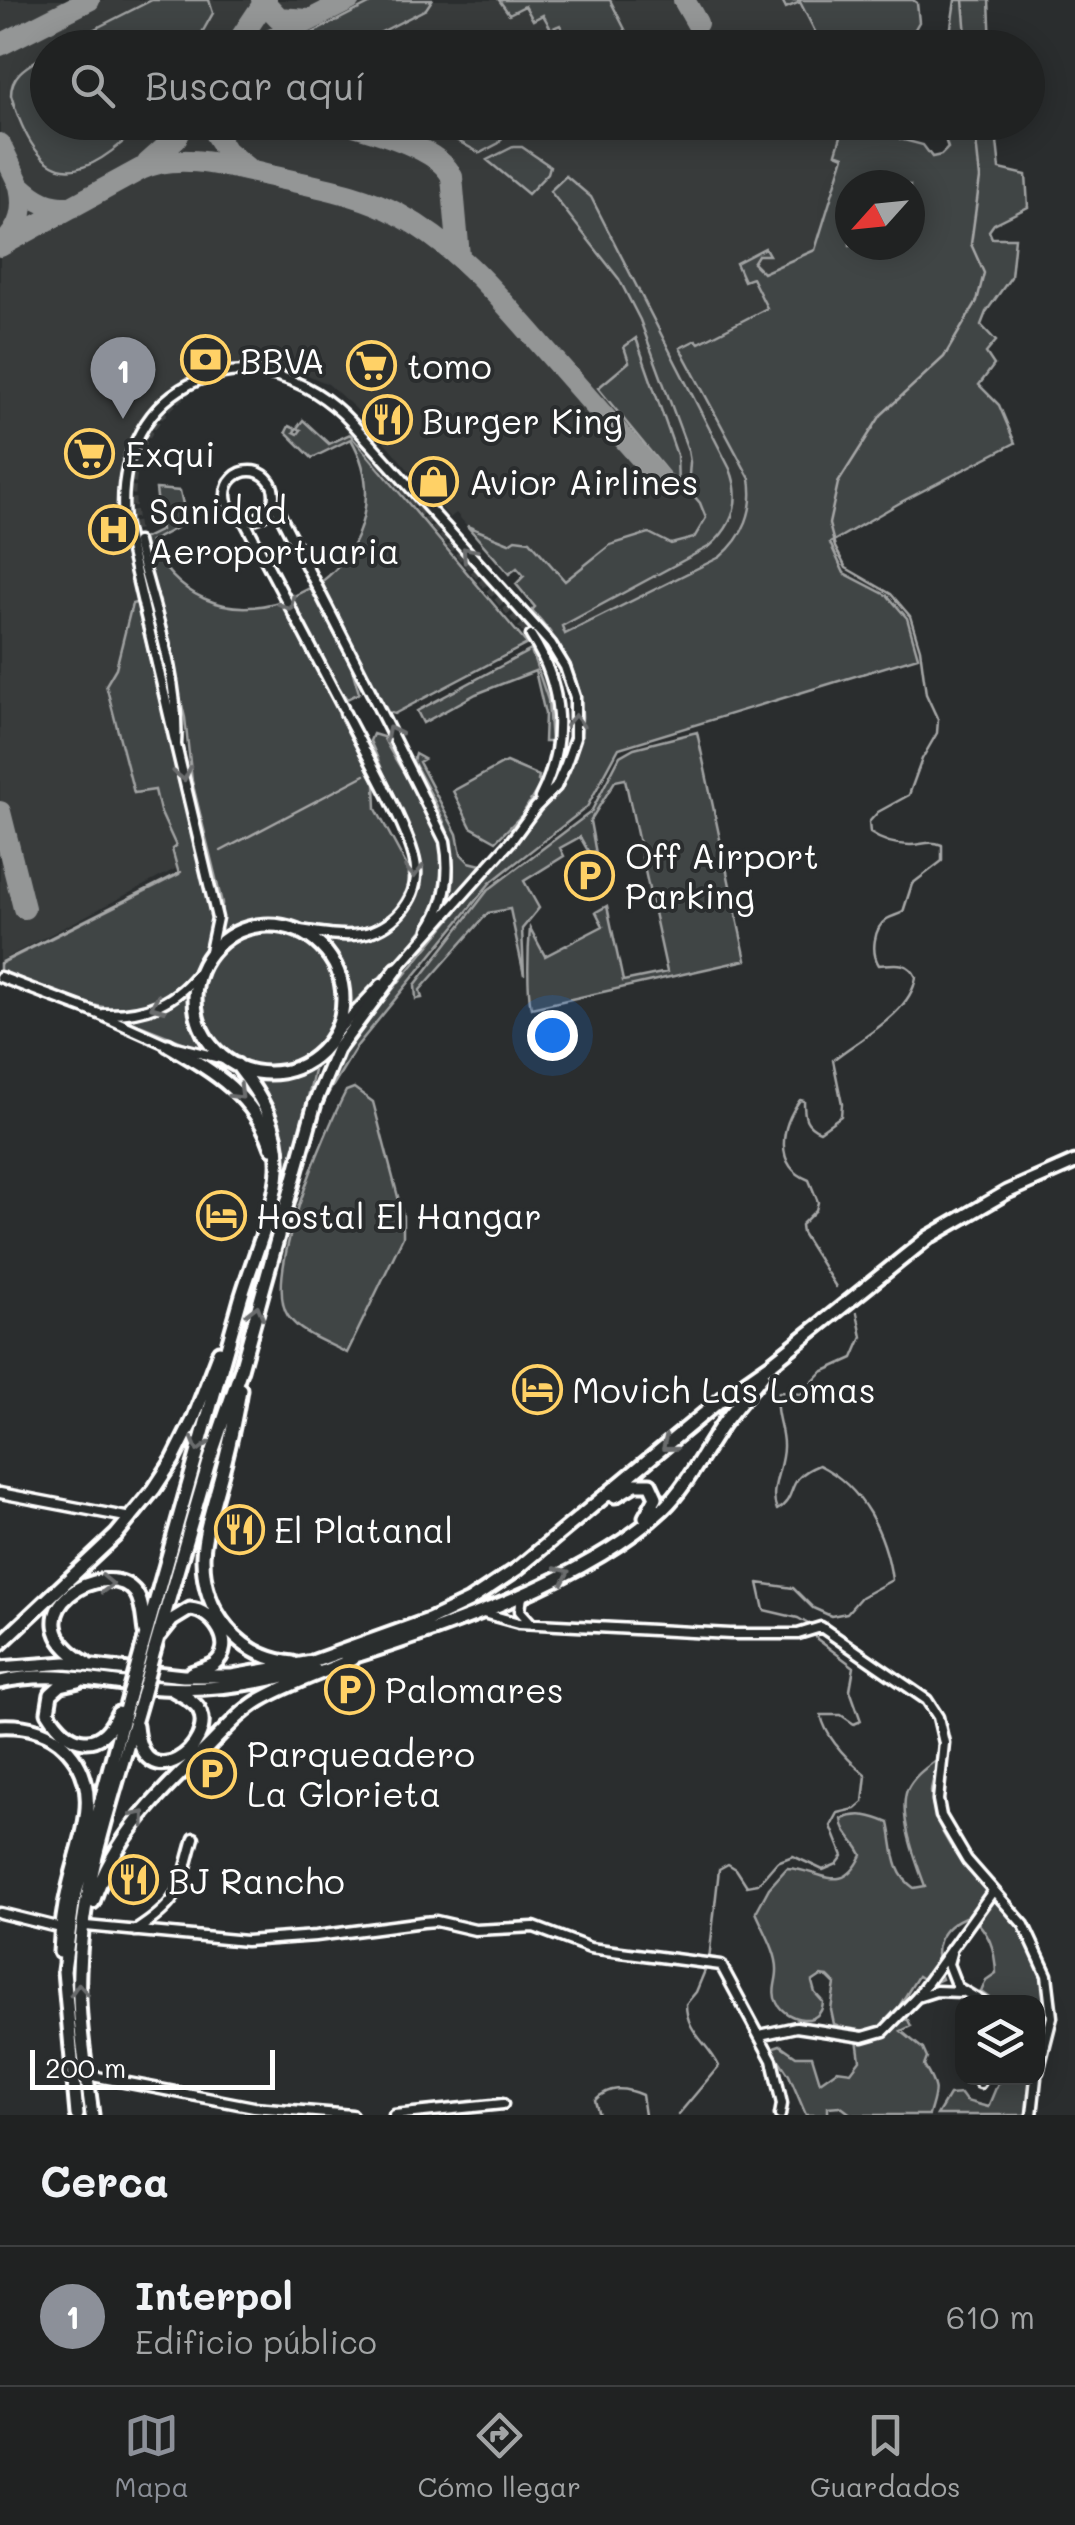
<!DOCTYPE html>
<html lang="es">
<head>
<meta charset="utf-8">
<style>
	:root { --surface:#202222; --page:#282a2a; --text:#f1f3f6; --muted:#a2a4a5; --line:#3d3f40; --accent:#8c9099 }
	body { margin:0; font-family:Mali,sans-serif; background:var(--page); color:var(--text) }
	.controls { position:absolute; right:30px; bottom:30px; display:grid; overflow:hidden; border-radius:20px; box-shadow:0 5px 25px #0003 }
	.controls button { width:90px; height:90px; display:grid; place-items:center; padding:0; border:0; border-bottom:2px solid var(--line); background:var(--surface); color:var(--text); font:50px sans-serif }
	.compass { position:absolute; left:835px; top:170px; width:90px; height:90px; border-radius:50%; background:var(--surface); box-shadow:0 5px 25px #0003; rotate:243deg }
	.scale { position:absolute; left:30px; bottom:25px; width:245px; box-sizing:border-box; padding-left:10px; border:5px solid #fff; border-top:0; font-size:28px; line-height:35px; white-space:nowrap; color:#fff; -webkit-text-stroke:8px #2a2d2e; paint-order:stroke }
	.you { position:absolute; left:552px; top:1035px; width:35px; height:35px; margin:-25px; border:8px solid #fff; border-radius:50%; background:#1a73e8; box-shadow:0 0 0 15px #1a73e833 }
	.badge { display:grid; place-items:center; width:65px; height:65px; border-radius:50%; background:var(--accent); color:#fff; font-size:32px; font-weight:700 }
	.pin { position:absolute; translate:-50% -82px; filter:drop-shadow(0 2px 5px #0008) }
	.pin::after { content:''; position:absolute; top:52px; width:35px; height:30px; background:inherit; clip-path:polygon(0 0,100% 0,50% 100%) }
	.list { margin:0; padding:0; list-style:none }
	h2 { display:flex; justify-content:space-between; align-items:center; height:130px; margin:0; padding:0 40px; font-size:42px }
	h2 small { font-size:32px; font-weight:400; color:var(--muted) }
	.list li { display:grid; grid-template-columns:65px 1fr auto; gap:30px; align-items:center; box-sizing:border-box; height:140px; padding:0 40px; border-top:2px solid var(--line) }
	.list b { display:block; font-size:38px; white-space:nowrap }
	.list p { margin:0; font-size:32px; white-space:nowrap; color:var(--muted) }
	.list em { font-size:32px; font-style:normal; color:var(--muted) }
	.icon { flex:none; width:55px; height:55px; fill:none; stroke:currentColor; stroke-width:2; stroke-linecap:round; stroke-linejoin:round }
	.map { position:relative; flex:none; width:1075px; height:2115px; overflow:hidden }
	.search { position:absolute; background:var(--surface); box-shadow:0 5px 25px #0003; left:30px; right:30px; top:30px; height:110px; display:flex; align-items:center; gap:25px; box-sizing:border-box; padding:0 35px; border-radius:55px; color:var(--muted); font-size:38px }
	.sheet { height:270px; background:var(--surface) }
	nav { display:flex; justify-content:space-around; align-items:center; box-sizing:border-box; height:140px; border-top:2px solid var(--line); background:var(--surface); font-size:28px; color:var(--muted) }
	nav a { display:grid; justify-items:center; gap:5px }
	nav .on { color:var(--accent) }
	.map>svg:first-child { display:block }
</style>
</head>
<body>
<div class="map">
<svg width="1075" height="2115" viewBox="0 0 1075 2115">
	<rect width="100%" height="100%" fill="#2a2d2e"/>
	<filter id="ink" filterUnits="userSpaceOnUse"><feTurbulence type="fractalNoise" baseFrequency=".01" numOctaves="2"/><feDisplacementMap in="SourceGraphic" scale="20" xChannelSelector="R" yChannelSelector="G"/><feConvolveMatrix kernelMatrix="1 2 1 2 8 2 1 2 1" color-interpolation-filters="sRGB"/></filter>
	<g filter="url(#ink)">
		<!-- built -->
		<path fill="#373a3b" d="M0,0H855L858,47L48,48V122L854,123L815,251L743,549L566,635L510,544L467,526L456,513L450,518L356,409L328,384L296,370L249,362L201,372L172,388L159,400L140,423L126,452L119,504L139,602L133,707L160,811L177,846L172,849L177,868L0,961Z"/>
		<!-- green -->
		<path fill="#414445" stroke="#a0a2a2" stroke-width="2.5" fill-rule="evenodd" d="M152,0H209L213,13L194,47H59Z
			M377,0H432L426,9L352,47H285Z
			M499,0H610L634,47H572L560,25L551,29L543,15L533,20L525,6L509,14Z
			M782,0H913L917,3L919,22L915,29L924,46L823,47L800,2L786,8Z
			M955,0H989L991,47H948Z
			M47,54L48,122L143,123C79,189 39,189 11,95C11,72 30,65 47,54Z
			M425,123H504L506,131L499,143L480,153Z
			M845,123H896L900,139L923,145L932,157L941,155L948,148L940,123H995L1000,169L1026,175L1028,207L994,224L989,231L992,238H1015L1011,277L986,312L981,325L996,341L986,353L994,365L979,385L999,405L1015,443L903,501L830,543L844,573L888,596L907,618L918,657L619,748L587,807L490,883L357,1046L326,1097L337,1062L357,1033L564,781C600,716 579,662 532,610L535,607L516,584L524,576L517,568L509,574L467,526L509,543L515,539L530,541L565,581L610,545L649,533L671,544L694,538L706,518L700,503L688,489L690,462L688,450L640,320L619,279L550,191L566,176L591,197L730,469C742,499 734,525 710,546L562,626L565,634L720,557C744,537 755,510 750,479L680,348L696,340L699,343L767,308L752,278L744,281L736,263L765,248L769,255H758L753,263L763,273L815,250L844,156L836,153ZM850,185H910V245H850Z
			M513,147H522L550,166L548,173L528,194L487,160Z
			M636,338L677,455L678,485L598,388L629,362L624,347Z
			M303,420L329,444L350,434L527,644L394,714L388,712L320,583C365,549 380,489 351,439L312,458L286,432L289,426L296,429L294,432L298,434L301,430L297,428Z
			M156,489L180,491L187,522L150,542C174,596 226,619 282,601L375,784L376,809L409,870L408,888L395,911L367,928L352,931L265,919L233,928L220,937L222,903L192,781L185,718L143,539L161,530Z
			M310,588L351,666L359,693L347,699L331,676L290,598Z
			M139,602V613L212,919C206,974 160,1015 103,1007C69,1002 33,982 0,970V964L179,874L172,849L176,846L160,811L155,790L134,793L106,685L116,668L132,604Z
			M531,650L548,700L551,742H544L545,714L535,671L476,694L423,723L417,711Z
			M697,732L746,960L531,1008C527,988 528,950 530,928L545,956L603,926L596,912L607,906L623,981L667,972L625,779L615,781L590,821L599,870L580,837L560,848L564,856L524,881L539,908L522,929L524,975L510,909L488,913L420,990L422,998L416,999L415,985L488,890L591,812L620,756L634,748Z
			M373,734L383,737C400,772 427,801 440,839C466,909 390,964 349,1008C349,978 339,957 317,937C343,945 371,942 392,925C449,881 411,840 391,792C384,775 378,758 370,741Z
			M415,754L424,759L419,762L457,834L461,854L469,862L481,865L449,905C465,846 439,811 413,761Z
			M506,762L539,776L538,781L541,783L522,815L496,841L471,827L453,791Z
			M201 998a68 68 0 1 1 136 0a68 68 0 1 1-136 0Z
			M189,991L193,1023L210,1053L124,1019L158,1012Z
			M316,1062L289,1181L258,1281L247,1334L238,1331L282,1179C286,1137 275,1105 247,1073L285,1076Z
			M354,1088L373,1102L403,1216V1237L347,1353C329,1343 300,1334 288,1316C262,1277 325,1132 346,1091Z
			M935,1761L939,1762C936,1772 931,1783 931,1792C936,1868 1029,1906 1044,1983C1049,2010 1044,2032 1038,2059V2002H995L981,1992L986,1980L996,1973C995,1948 989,1932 970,1915C937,1927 931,1948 942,1979L931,1984L918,1976L893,2016L908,2020L911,2026L901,2031L923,2049L927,2058L924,2066C939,2091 936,2090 929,2115H852L840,2106L828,2107V2115H806L789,2075L771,2048L780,2045L796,2056H812L820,2082L837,2070L851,2072L860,2060L856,2032L834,2024L831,2010L835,1984L828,1977L821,1976L812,1982L815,1993L823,2002C822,2028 786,2021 777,2003C771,1992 777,1982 777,1971C778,1953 763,1929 756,1912L769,1888L787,1868C822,1870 842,1897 862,1855C856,1841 843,1834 842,1819C859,1812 873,1816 889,1823C895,1848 891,1872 914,1888L925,1886C916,1862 898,1815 907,1790C913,1777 924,1769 935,1761Z
			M1010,2078H1031L1030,2107L1025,2115H937L949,2095L961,2094L966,2101L988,2107L998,2083Z"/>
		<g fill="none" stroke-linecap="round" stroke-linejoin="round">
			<!-- stream -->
			<path stroke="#a6a7a7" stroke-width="2.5" d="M963,0L967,48
				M221,851L365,775
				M0,963L181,872
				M836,1287L802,1233L801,1225L816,1210L818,1202L809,1180C773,1166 781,1126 800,1100L804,1101C804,1117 805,1125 820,1131L841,1116L842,1104L833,1060C858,1039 911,1014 916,977C908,960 894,964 879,965C871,953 873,928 887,919C892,916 898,915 903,912L912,884L942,861V845C929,840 923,845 910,845C895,845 882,841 870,833L869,822L878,812L909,795L922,759L937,733L938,720L926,694L920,649L910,616L891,594L846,568L835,547L829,524L838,483L881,415L944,357L977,301L984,273L971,244L980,178L974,122
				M810,1625L798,1618L764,1610L758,1583L793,1588L813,1608L831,1616L847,1613L861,1597L892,1580C886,1534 863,1487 819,1465C782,1480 800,1496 777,1510C768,1490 783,1469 783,1447C784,1428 772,1410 779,1392L801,1394L822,1372L853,1358L862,1337L857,1313
				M709,1960L719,1869L728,1864L736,1869L747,1886L758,1884L777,1862L793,1856L823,1870L837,1864L843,1856L831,1826L838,1813L855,1809L863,1802L866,1775C848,1760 826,1739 821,1715H841L854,1724L861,1721L850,1690L854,1667L817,1639L814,1633
				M599,2115L595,2100C609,2086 624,2087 642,2095L645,2115
				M678,2115L719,2066C707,2042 686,2032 686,2004L696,1992L706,1968"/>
			<!-- taxiway -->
			<path stroke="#949696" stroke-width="22" d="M262,0L279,18L308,20
				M684,0L697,23
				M0,45L89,0
				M234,48L266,0
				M255,48L349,0
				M208,122L226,151L247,168
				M343,122C371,130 440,148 452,177L459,256
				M0,144L20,186
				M148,163L176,138L186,122
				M3,244C21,228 25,209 20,186C37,202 50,208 72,207
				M0,246L141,169C181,150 233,168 275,177C317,187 359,193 398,214C458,246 499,297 543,347C585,395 627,442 669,490
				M0,812L24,908"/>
			<!-- minor-tunnel -->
			<path stroke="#3f4243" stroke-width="8" stroke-dasharray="8 4" stroke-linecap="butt" d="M340,416L531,636
				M137,542C123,480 134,430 187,391"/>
			<defs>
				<path id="minor" d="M226 495a24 24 0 1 1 48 0a24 24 0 1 1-48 0Z
					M273,501L372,694
					M243,518L343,708
					M137,542C153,607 180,677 176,745L217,918L209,956
					M531,636C564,687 567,744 540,798
					M374,699L445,841C451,873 447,902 429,929
					M176,745L124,522C111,380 256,320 352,423L551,644L565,667L575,697V738L566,764L556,787L536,807L511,841L395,971
					M291,929C313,931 340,938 361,934C392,929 418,901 416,869C415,837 361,746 345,713
					M0,977L99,1014L168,1045L228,1060
					M104,1014C146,1015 176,1003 201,969
					M333,1036L381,984
					M0,1493L131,1518
					M522,1596L520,1611L530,1622
					M483,1613L519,1623L730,1634H798L821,1627L927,1700L938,1717L944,1743L938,1800L941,1816L967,1860L1024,1925L1047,1975L1052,2017L1038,2072
					M0,1913L61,1928
					M86,1926L246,1941L316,1936L423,1922L436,1921L475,1930L534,1927L590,1948L721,1965L772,2060L782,2104L780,2115
					M135,1931C182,1901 180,1888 194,1838
					M951,1953L948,1964L957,1987L982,2002
					M917,1997L936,1991L961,1992
					M760,2035L796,2027L863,2037L884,2031L917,1997L993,1891
					M87,2075L254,2107L352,2115
					M980,2083L981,2078
					M394,2115L503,2104
					M1032,2115L1036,2078"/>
				<path id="primary" d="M195 999a74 74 0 1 1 148 0a74 74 0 1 1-148 0Z
					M168,1045C214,1072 254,1095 272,1148
					M240,1389C235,1422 227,1455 218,1487C212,1509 204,1533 203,1556C202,1611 238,1657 293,1663
					M615,1496L635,1484H650L656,1497L645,1517
					M160,1635L172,1620L190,1609C213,1610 238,1646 214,1664C208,1668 198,1670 191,1673
					M0,1644L116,1535L154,1489L173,1460L193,1420L219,1352
					M142,1649C175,1534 207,1417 240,1302C250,1266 277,1204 278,1169C280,1127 262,1097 237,1065
					M154,1651L209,1462L241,1369L315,1103L337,1050L397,969
					M346,1659C443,1629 589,1579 663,1509C686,1487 702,1455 720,1428C733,1409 749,1393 763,1374
					M86,1663C4,1614 107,1554 136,1593C143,1603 143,1620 145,1632
					M0,1668L66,1663L183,1676H232L312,1662L429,1620L469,1601L517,1569L729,1393L772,1363L929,1237L1007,1192L1075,1162
					M79,1681L61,1685L51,1694L48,1712C69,1747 100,1754 118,1713
					M0,1682C55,1669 106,1684 161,1688C212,1691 265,1683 314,1668
					M0,1726C23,1725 47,1730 64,1746C108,1789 78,1841 68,1891C63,1911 61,1931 60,1952
					M136,1726C143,1802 218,1745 199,1709C193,1700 182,1695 173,1690
					M93,1902C114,1837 160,1792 208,1747C224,1731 240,1712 260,1700C289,1683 322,1673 353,1659
					M77,2115L64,1971L73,1904L130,1692
					M92,2115C86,2068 77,2018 79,1971C82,1877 117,1786 142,1696"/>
			</defs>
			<!-- minor casing -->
			<use href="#minor" stroke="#fff" stroke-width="15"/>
			<!-- primary casing -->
			<use href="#primary" stroke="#fff" stroke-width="19"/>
			<!-- minor -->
			<use href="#minor" stroke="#2a2d2e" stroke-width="8"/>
			<!-- primary -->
			<use href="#primary" stroke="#2a2d2e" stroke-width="11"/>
			<defs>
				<path id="primary-bridge" d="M130,1692L142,1649
					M142,1696L154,1651"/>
			</defs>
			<!-- primary-bridge casing -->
			<use href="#primary-bridge" stroke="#fff" stroke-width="19" stroke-linecap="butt"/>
			<!-- primary-bridge -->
			<use href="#primary-bridge" stroke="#2a2d2e" stroke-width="11"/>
		</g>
		<!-- one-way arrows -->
		<defs><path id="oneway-chevron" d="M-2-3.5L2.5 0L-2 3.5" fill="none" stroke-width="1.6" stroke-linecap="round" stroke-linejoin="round" transform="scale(2.5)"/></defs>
		<g stroke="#6a6c6d">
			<use href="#oneway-chevron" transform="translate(468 553) rotate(-132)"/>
			<use href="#oneway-chevron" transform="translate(288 604) rotate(62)"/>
			<use href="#oneway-chevron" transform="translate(575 721) rotate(-88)"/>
			<use href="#oneway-chevron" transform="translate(392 733) rotate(-117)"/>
			<use href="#oneway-chevron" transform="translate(183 774) rotate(77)"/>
			<use href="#oneway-chevron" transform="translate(414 871) rotate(89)"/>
			<use href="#oneway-chevron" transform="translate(157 1005) rotate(157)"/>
			<use href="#oneway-chevron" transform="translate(238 1093) rotate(45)"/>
			<use href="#oneway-chevron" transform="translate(256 1312) rotate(-75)"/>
			<use href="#oneway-chevron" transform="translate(199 1445) rotate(106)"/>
			<use href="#oneway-chevron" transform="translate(668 1445) rotate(141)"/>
			<use href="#oneway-chevron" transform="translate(563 1574) rotate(-25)"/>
			<use href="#oneway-chevron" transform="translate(107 1584) rotate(2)"/>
			<use href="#oneway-chevron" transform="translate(140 1817) rotate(-50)"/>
			<use href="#oneway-chevron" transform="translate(79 1990) rotate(-93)"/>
		</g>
	</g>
	<!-- icons -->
	<defs>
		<symbol id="bank-ring" viewBox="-11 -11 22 22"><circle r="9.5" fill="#2a2d2e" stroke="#ffd166" stroke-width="1.5"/><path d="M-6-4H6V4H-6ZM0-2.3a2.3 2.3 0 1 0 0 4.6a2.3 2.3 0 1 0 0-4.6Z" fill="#ffd166"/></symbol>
		<symbol id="supermarket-ring" viewBox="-11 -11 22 22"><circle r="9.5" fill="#2a2d2e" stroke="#ffd166" stroke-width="1.5"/><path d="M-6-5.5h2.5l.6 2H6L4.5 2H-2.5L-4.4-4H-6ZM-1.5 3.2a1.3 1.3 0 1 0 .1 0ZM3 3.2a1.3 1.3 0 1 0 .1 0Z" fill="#ffd166"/></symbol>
		<symbol id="restaurant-ring" viewBox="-11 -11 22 22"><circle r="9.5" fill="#2a2d2e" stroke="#ffd166" stroke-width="1.5"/><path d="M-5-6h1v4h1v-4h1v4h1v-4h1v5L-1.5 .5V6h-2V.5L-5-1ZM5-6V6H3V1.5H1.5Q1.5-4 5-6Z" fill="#ffd166"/></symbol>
		<symbol id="shop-ring" viewBox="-11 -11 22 22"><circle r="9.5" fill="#2a2d2e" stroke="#ffd166" stroke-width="1.5"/><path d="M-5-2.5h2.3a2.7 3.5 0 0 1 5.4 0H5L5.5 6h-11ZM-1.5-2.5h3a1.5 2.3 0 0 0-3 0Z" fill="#ffd166"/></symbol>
		<symbol id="hospital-ring" viewBox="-11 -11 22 22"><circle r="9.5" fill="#2a2d2e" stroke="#ffd166" stroke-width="1.5"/><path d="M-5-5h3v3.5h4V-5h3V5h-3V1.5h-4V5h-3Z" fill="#ffd166"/></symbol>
		<symbol id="parking-ring" viewBox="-11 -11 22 22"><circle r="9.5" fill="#2a2d2e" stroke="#ffd166" stroke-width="1.5"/><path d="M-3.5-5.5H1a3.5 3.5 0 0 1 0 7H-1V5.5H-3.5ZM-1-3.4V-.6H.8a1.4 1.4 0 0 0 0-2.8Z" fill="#ffd166"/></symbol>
		<symbol id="hotel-ring" viewBox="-11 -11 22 22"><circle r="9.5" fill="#2a2d2e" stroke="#ffd166" stroke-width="1.5"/><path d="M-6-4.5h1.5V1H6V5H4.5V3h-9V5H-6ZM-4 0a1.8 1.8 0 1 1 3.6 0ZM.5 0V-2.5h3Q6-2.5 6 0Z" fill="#ffd166"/></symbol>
	</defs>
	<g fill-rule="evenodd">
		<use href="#bank-ring" x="178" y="332" width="55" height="55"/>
		<use href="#supermarket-ring" x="344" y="338" width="55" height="55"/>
		<use href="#restaurant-ring" x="360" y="392" width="55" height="55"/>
		<use href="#supermarket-ring" x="62" y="426" width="55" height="55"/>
		<use href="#shop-ring" x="406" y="454" width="55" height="55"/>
		<use href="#hospital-ring" x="86" y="502" width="55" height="55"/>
		<use href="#parking-ring" x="562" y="848" width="55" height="55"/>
		<use href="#hotel-ring" x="194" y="1188" width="55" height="55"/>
		<use href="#hotel-ring" x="510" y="1362" width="55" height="55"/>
		<use href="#restaurant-ring" x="212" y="1502" width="55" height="55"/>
		<use href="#parking-ring" x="322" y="1662" width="55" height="55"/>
		<use href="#parking-ring" x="184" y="1746" width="55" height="55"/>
		<use href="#restaurant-ring" x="106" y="1852" width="55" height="55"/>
	</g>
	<g text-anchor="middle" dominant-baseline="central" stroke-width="8" stroke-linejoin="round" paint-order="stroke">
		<!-- poi labels -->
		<g font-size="35" fill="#fff" stroke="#2a2d2e" text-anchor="start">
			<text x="240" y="360">BBVA</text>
			<text x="407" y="365">tomo</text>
			<text x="422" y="420">Burger King</text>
			<text x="125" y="453">Exqui</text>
			<text x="469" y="481">Avior Airlines</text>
			<text x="149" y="510">Sanidad<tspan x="149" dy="40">Aeroportuaria</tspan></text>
			<text x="625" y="855">Off Airport<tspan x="625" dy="40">Parking</tspan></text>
			<text x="256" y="1215">Hostal El Hangar</text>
			<text x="572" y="1389">Movich Las Lomas</text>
			<text x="274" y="1529">El Platanal</text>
			<text x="385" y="1689">Palomares</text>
			<text x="247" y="1753">Parqueadero<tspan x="247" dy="40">La Glorieta</tspan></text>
			<text x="168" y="1880">BJ Rancho</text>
		</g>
	</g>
</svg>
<div class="controls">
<button><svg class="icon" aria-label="layers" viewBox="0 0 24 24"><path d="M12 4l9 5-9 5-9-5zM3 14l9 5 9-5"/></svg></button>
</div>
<svg class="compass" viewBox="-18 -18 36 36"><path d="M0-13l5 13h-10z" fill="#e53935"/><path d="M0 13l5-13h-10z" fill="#a2a4a5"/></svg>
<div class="scale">200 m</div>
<div class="you"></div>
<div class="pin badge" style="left:123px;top:419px">1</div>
<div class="search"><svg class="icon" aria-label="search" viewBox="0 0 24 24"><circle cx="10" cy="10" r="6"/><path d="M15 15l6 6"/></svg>Buscar aquí</div>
</div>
<section class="sheet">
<h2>Cerca<small></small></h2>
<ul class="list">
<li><span class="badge">1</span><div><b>Interpol</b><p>Edificio público</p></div><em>610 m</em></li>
</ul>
</section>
<nav>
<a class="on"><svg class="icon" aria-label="map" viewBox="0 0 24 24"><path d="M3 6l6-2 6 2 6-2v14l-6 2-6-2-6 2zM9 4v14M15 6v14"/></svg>Mapa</a>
<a><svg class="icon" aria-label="directions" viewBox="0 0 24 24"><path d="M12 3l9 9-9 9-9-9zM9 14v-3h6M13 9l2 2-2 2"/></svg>Cómo llegar</a>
<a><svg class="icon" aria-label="saved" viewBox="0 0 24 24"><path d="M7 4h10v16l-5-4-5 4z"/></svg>Guardados</a>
</nav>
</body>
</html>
